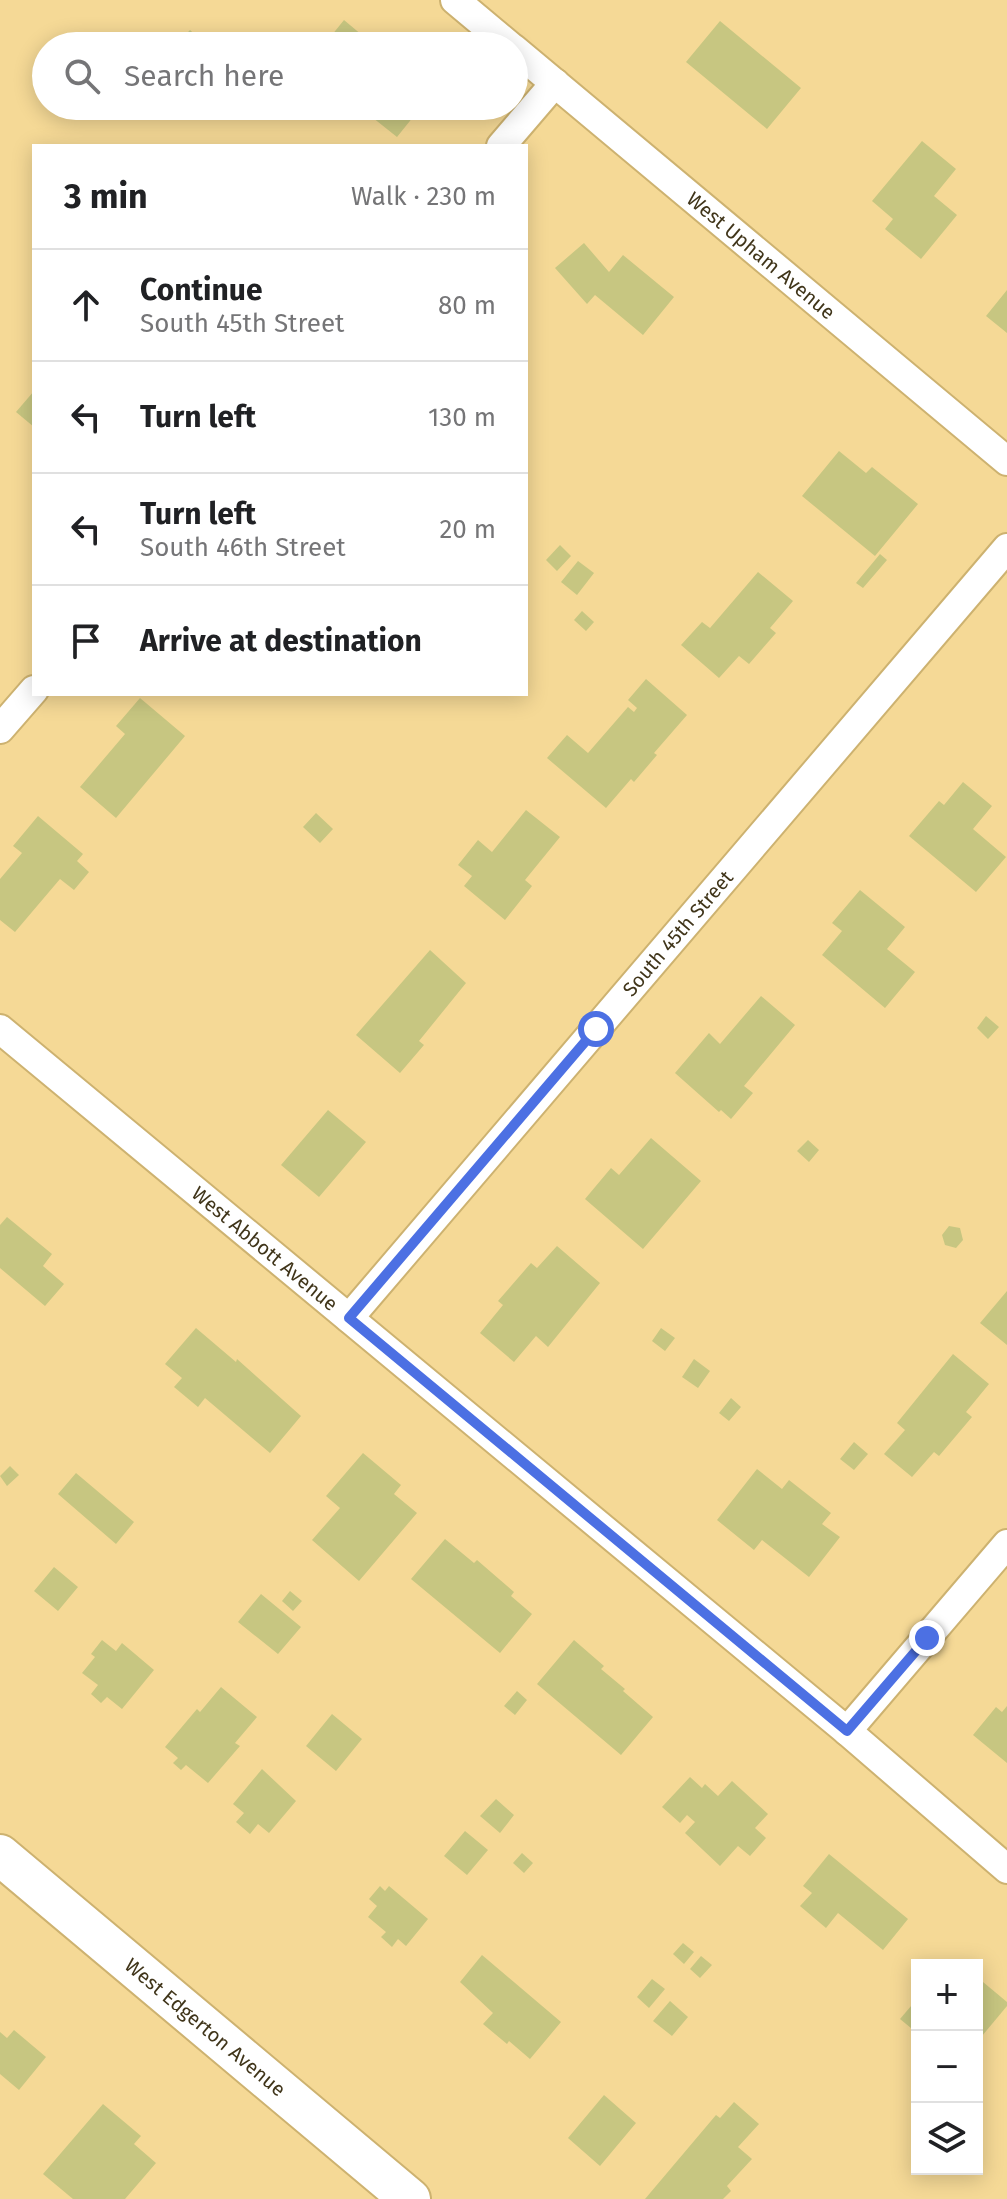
<!DOCTYPE html>
<html lang="en">
<head>
<meta charset="utf-8">
<style>
	:root { --surface:#fff; --page:#f2f2f2; --text:#202124; --muted:#757577; --line:#e0e0e0 }
	body { margin:0; font-family:"Fira Sans",sans-serif; background:var(--page); color:var(--text) }
	.controls { position:absolute; right:24px; bottom:24px; display:grid; overflow:hidden; border-radius:0px; box-shadow:0 4px 20px #0003 }
	.controls button { width:72px; height:72px; display:grid; place-items:center; padding:0; border:0; border-bottom:2px solid var(--line); background:var(--surface); color:var(--text); font:40px sans-serif }
	.stop { position:absolute; width:24px; height:24px; margin:-18px; border:6px solid #4c70e3; border-radius:50%; background:#fff }
	.stop.end { background:#4c70e3; border-color:#fff; box-shadow:0 2px 8px #0008 }
	.list { margin:0; padding:0; list-style:none }
	h2 { display:flex; justify-content:space-between; align-items:center; height:104px; margin:0; padding:0 32px; font-size:34px }
	h2 small { font-size:26px; font-weight:400; color:var(--muted) }
	.list li { display:grid; grid-template-columns:52px 1fr auto; gap:24px; align-items:center; box-sizing:border-box; height:112px; padding:0 32px; border-top:2px solid var(--line) }
	.list b { display:block; font-size:30px; white-space:nowrap }
	.list p { margin:0; font-size:26px; white-space:nowrap; color:var(--muted) }
	.list em { font-size:26px; font-style:normal; color:var(--muted) }
	.icon { flex:none; width:44px; height:44px; fill:none; stroke:currentColor; stroke-width:2; stroke-linecap:round; stroke-linejoin:round }
	.map { position:relative; flex:none; width:1007px; height:2199px; overflow:hidden }
	.search { position:absolute; background:var(--surface); box-shadow:0 4px 20px #0003; left:32px; top:32px; width:496px; height:88px; display:flex; align-items:center; gap:20px; box-sizing:border-box; padding:0 28px; border-radius:44px; color:var(--muted); font-size:30px }
	.panel { position:absolute; background:var(--surface); box-shadow:0 4px 20px #0003; left:32px; top:144px; width:496px; height:552px; border-radius:0px }
	.map>svg:first-child { display:block }
</style>
</head>
<body>
<div class="map">
<svg width="1007" height="2199" viewBox="0 0 1007 2199">
	<rect width="100%" height="100%" fill="#f5d996"/>
	<!-- building -->
	<path fill="#c7c681" d="M344,20L375,46H323Z
		M720,21L801,88L767,129L686,62Z
		M190,30L207,46H175Z
		M358,106H422L397,137Z
		M922,141L956,169L934,196L957,215L921,259L885,229L893,219L872,201Z
		M584,243L609,272L623,255L674,297L643,335L595,295L587,304L555,268Z
		M1007,290V333L986,316Z
		M34,391V427L16,412Z
		M839,451L866,473L872,467L918,504L875,556L802,496Z
		M560,545L571,556L557,571L546,560Z
		M880,554L887,560L863,588L856,583Z
		M578,561L594,573L577,595L561,582Z
		M758,572L793,601L770,628L776,633L749,664L739,656L719,678L681,645L702,622L710,628Z
		M582,611L594,622L586,631L574,620Z
		M646,679L687,715L654,753L657,755L634,782L631,779L606,808L547,758L567,735L588,753L628,707L634,712L637,708L628,700Z
		M140,698L185,736L116,818L80,787L125,734L116,726Z
		M963,782L992,806L973,829L1006,857L976,892L909,836L939,801L944,805Z
		M526,810L560,837L525,880L532,886L505,920L464,886L472,876L458,865L478,840L492,852Z
		M316,813L333,829L320,843L303,827Z
		M38,816L83,854L77,861L89,872L74,890L60,879L15,932L0,920V879L22,853L13,846Z
		M860,890L905,927L887,949L915,972L885,1008L822,955L842,931L832,923Z
		M430,950L466,983L419,1041L424,1045L400,1073L356,1035Z
		M761,996L795,1025L744,1086L753,1093L731,1119L721,1110L719,1112L675,1073L709,1033L720,1044Z
		M986,1016L999,1027L988,1039L977,1028Z
		M328,1110L366,1142L319,1197L281,1165Z
		M651,1138L701,1181L643,1249L585,1199L611,1168L619,1175Z
		M808,1140L819,1150L809,1162L797,1151Z
		M7,1217L52,1254L43,1266L64,1284L45,1306L0,1268V1225Z
		M949,1226L960,1228L963,1240L956,1248L945,1245L942,1235Z
		M557,1246L600,1283L548,1347L536,1336L514,1362L480,1333L503,1305L498,1301L531,1263L537,1268Z
		M1007,1291V1345L980,1323Z
		M196,1328L236,1362L237,1359L301,1416L270,1453L205,1398L198,1407L174,1387L182,1378L165,1364Z
		M661,1328L675,1338L665,1351L652,1341Z
		M953,1354L989,1384L966,1412L972,1417L939,1456L934,1452L912,1477L884,1454L905,1430L897,1423Z
		M694,1359L710,1371L698,1388L682,1377Z
		M731,1398L741,1407L729,1421L719,1413Z
		M854,1442L868,1454L854,1470L840,1459Z
		M363,1453L401,1485L394,1494L417,1513L359,1581L312,1540L340,1508L326,1496Z
		M10,1466L19,1475L7,1486L0,1476Z
		M757,1469L782,1489L789,1480L831,1513L822,1524L840,1537L809,1577L762,1540L754,1550L717,1520Z
		M76,1473L134,1522L116,1544L58,1494Z
		M445,1539L474,1563L477,1560L514,1592L511,1596L532,1614L500,1653L411,1579Z
		M54,1567L78,1587L58,1611L34,1591Z
		M290,1591L302,1601L293,1611L282,1601Z
		M261,1594L301,1627L278,1654L238,1622Z
		M102,1640L116,1651L122,1643L154,1670L122,1709L107,1697L101,1703L91,1694L98,1685L82,1673L95,1657L91,1654Z
		M574,1640L604,1666L601,1669L625,1689L623,1691L653,1717L621,1755L537,1684Z
		M221,1687L257,1717L235,1743L240,1746L208,1783L186,1765L181,1770L173,1763L178,1758L165,1747L197,1709L200,1712Z
		M517,1691L527,1700L515,1715L504,1706Z
		M1007,1706V1763L973,1735L996,1707L1002,1712Z
		M332,1714L362,1739L336,1771L306,1746Z
		M262,1769L296,1801L269,1833L258,1824L250,1834L236,1822L244,1813L233,1804Z
		M690,1777L702,1788L705,1784L718,1796L732,1781L768,1814L755,1828L766,1838L750,1856L738,1846L720,1866L685,1833L695,1822L687,1815L680,1823L662,1807Z
		M496,1799L514,1815L500,1833L480,1816Z
		M465,1831L488,1850L467,1875L444,1856Z
		M522,1853L533,1863L524,1873L513,1863Z
		M829,1854L908,1919L883,1950L838,1913L826,1928L800,1906L812,1893L803,1886Z
		M380,1886L385,1891L389,1886L428,1919L406,1946L398,1939L392,1947L381,1937L386,1932L368,1917L377,1906L369,1899Z
		M683,1943L694,1952L684,1964L673,1954Z
		M482,1955L561,2022L530,2059L509,2041L507,2044L483,2024L493,2013L460,1982Z
		M701,1956L712,1965L700,1978L690,1969Z
		M977,1977L1007,2002V2006L977,2042Z
		M652,1979L665,1989L649,2008L637,1997Z
		M917,1999V2033L900,2019Z
		M670,2001L688,2017L672,2036L653,2021Z
		M14,2030L46,2057L19,2090L0,2074V2032L7,2038Z
		M604,2095L636,2123L600,2166L568,2138Z
		M734,2102L759,2124L738,2147L752,2159L727,2186L731,2191L723,2199H645L716,2115L720,2118Z
		M103,2104L141,2136L134,2144L156,2163L125,2199H73L43,2174Z"/>
	<g fill="none" stroke-linecap="round" stroke-linejoin="round">
		<defs>
			<g id="street">
				<path d="M455,0L510,46"/>
				<path id="s1" d="M514,49L1007,461"/>
				<path d="M501,146L555,83"/>
				<path d="M0,729L34,690"/>
				<path id="s2" d="M0,1029L847,1731L1007,1869"/>
				<path id="s3" d="M349,1318L1007,548"/>
				<path d="M847,1731L1007,1544"/>
			</g>
			<g id="secondary">
				<path id="s4" d="M0,1855L410,2199"/>
			</g>
		</defs>
		<!-- street casing -->
		<use href="#street" stroke="#cdb270" stroke-width="32"/>
		<!-- secondary casing -->
		<use href="#secondary" stroke="#cdb270" stroke-width="44"/>
		<!-- street -->
		<use href="#street" stroke="#fff" stroke-width="28"/>
		<!-- secondary -->
		<use href="#secondary" stroke="#fff" stroke-width="40"/>
	</g>
	<g fill="none" stroke-linecap="round" stroke-linejoin="round">
		<!-- route -->
		<path stroke="#4c70e3" stroke-width="10" d="M596,1029L349,1318L847,1731L927,1638"/>
	</g>
	<g text-anchor="middle" dominant-baseline="central" stroke-width="8" stroke-linejoin="round" paint-order="stroke">
		<!-- street labels -->
		<g font-size="20" fill="#40351a" stroke="#f5d996">
			<text stroke="none"><textPath href="#s1" startOffset="322">West Upham Avenue</textPath></text>
			<text stroke="none"><textPath href="#s3" startOffset="506">South 45th Street</textPath></text>
			<text stroke="none"><textPath href="#s2" startOffset="344">West Abbott Avenue</textPath></text>
			<text stroke="none"><textPath href="#s4" startOffset="268">West Edgerton Avenue</textPath></text>
		</g>
	</g>
</svg>
<div class="controls">
<button>+</button>
<button>−</button>
<button><svg class="icon" aria-label="layers" viewBox="0 0 24 24"><path d="M12 4l9 5-9 5-9-5zM3 14l9 5 9-5"/></svg></button>
</div>
<div class="stop" style="left:596px;top:1029px"></div>
<div class="stop end" style="left:927px;top:1638px"></div>
<div class="search"><svg class="icon" aria-label="search" viewBox="0 0 24 24"><circle cx="10" cy="10" r="6"/><path d="M15 15l6 6"/></svg>Search here</div>
<section class="panel">
<h2>3 min<small>Walk · 230 m</small></h2>
<ul class="list">
<li><svg class="icon" aria-label="ahead" viewBox="0 0 24 24"><path d="M12 20V5M6 11l6-6 6 6"/></svg><div><b>Continue</b><p>South 45th Street</p></div><em>80 m</em></li>
<li><svg class="icon" aria-label="left" viewBox="0 0 24 24"><path d="M17 20v-9H6M10 6l-5 5 5 5"/></svg><div><b>Turn left</b></div><em>130 m</em></li>
<li><svg class="icon" aria-label="left" viewBox="0 0 24 24"><path d="M17 20v-9H6M10 6l-5 5 5 5"/></svg><div><b>Turn left</b><p>South 46th Street</p></div><em>20 m</em></li>
<li><svg class="icon" aria-label="arrive" viewBox="0 0 24 24"><path d="M6 21V4h12l-3 4 3 4H6"/></svg><div><b>Arrive at destination</b></div></li>
</ul>
</section>
</div>
</body>
</html>
